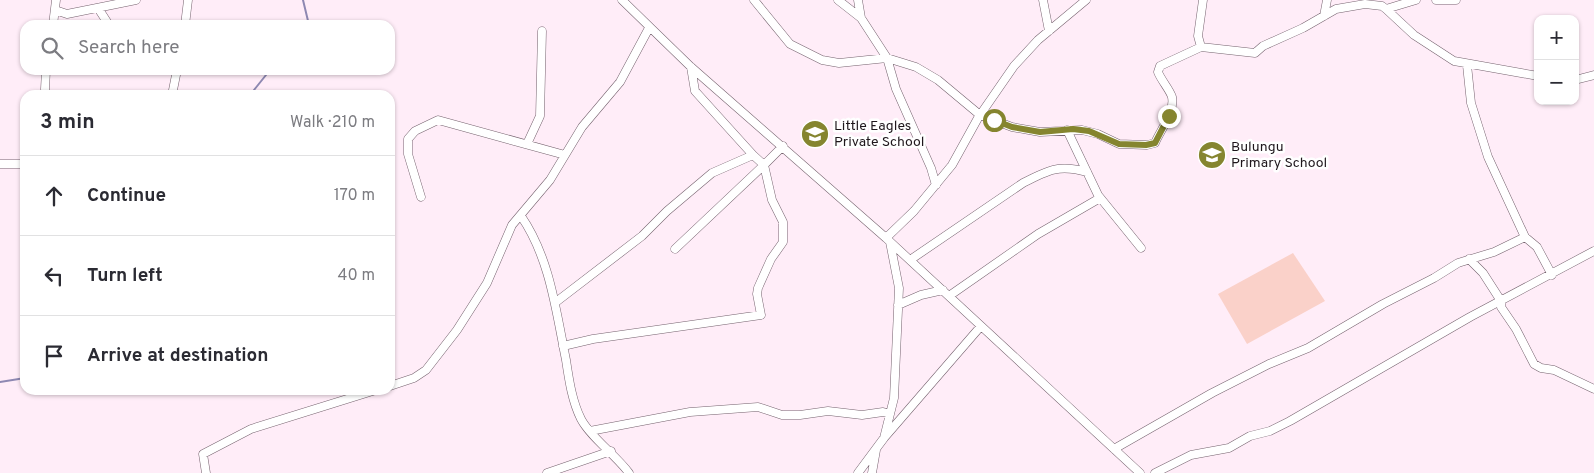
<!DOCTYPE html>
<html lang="en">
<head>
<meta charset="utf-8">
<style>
	:root { --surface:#fff; --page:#f7f7f7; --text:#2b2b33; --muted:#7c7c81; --line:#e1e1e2 }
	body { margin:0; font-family:Overpass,sans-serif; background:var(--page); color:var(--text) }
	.controls { position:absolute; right:15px; top:15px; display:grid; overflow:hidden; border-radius:10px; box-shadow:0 1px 4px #0004 }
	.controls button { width:45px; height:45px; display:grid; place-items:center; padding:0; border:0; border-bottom:1px solid var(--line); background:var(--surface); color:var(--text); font:25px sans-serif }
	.stop { position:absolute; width:15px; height:15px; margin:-11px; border:4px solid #85852f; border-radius:50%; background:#fff }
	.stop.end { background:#85852f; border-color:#fff; box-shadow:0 1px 5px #0008 }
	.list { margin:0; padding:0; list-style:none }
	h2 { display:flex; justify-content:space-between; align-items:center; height:65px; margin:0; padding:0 20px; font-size:21px }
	h2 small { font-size:16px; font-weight:400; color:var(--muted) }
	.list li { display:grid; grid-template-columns:32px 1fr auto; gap:15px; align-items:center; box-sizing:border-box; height:80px; padding:0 20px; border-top:1px solid var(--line) }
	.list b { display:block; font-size:19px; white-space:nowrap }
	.list em { font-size:16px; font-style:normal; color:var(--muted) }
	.icon { flex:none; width:28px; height:28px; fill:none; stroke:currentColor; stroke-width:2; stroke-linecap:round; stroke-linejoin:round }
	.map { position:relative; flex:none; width:1594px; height:473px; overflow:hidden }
	.search { position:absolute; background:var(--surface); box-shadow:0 1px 4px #0004; left:20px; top:20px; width:375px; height:55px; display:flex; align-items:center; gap:12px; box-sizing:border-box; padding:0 18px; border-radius:15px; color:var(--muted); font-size:19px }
	.panel { position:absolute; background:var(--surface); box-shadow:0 1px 4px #0004; left:20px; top:90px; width:375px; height:305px; border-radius:15px }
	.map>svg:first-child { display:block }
</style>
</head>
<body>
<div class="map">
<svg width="1594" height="473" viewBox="0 0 1594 473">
	<rect width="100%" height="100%" fill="#ffedf8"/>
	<!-- green -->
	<path fill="#fad1c9" d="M1293,253L1325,301L1247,344L1218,294Z"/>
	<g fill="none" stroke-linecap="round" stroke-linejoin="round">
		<!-- stream -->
		<path stroke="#8e88b2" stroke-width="2" d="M303,0L309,25
			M250,95L270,70
			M0,382L25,378"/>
		<defs>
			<path id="minor" d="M622,0L691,67L886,238L1140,473
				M754,0L790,44L822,60L839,63L887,58L916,67L938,80L980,115L1012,127L1040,132L1082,130L1098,134L1119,144L1147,145L1155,143C1161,129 1175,112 1172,97C1170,90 1161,80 1158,72L1160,66L1201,47L1255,53L1263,46L1303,28L1336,9L1365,4L1382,6L1386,9L1416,0
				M838,0L861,18
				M858,0L861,18L887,58L896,89L931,168L936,185
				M1043,0L1049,31
				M1436,0H1456
				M98,8L109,25
				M1386,9L1414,35L1454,61L1538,76
				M55,10L67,14L136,0
				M1324,16L1327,0
				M53,25L56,0
				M185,25L188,0
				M1201,47L1198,36L1203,0
				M1467,65L1471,103L1488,157L1525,237L1537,247L1552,275
				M691,67L695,91L753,155
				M46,70L45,89L47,95
				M1575,80L1594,75
				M172,95L177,70
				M1067,130L1098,195L1141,248
				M527,144L540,116L542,31
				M0,164H25
				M421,197L408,154V139L415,131L438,120L565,155
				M521,216C550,258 556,311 566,360C569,380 572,401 581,419C591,438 616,455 629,473
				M886,238L914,211L952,165L978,118L1014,66L1038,40L1086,0
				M1469,259L1483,273L1501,301V307L1516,329L1534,364L1541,368L1554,370L1594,389
				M910,260L1023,183C1048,170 1059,164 1087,172
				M949,296L1038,234L1100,198
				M556,302L642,236L667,211L712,173L753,155L764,165L783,146
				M898,305L921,295L943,290
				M563,346L593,339L761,315L757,294L758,288L771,259L783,242V222L772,200L764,165L675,249
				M390,386L414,378L426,370L457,330L487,283L512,225L550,180L582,127L620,82L649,28
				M590,431L690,412L758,407L782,415H800L828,411L862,415L883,412L890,414
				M884,438L894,398L899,288L890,242
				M1114,449L1212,393L1269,364L1308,348L1383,304L1434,278L1458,263L1494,252L1525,237
				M206,473L203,454L251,429L376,390
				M547,473L611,451
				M858,473L884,438L981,326
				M872,473L876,450
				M1155,473L1191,455L1229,448L1250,436L1270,431L1290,421L1470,317L1594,251"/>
		</defs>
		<!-- minor casing -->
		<use href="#minor" stroke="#75626e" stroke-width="9"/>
		<!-- minor -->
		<use href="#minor" stroke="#fff" stroke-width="8"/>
	</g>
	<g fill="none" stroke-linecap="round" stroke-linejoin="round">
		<!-- route -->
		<path stroke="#85852f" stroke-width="6" d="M994,120L1012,127L1040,132L1073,129L1089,131L1119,144L1146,145L1155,143L1169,116"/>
	</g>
	<!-- icons -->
	<defs>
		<symbol id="school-disc" viewBox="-11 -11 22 22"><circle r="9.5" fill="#85852f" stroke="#fff"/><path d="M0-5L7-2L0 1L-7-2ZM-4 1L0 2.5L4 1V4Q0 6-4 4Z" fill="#fff"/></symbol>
	</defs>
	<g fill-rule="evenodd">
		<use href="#school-disc" x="799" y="118" width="32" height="32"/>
		<use href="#school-disc" x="1196" y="139" width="32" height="32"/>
	</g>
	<g text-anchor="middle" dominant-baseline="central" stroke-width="5" stroke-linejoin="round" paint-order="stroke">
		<!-- poi labels -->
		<g font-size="14" fill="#1f171c" stroke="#fff" text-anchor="start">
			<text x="834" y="126">Little Eagles<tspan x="834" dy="16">Private School</tspan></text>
			<text x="1231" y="147">Bulungu<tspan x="1231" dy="16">Primary School</tspan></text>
		</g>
	</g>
</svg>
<div class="controls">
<button>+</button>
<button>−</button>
</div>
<div class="stop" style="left:994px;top:120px"></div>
<div class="stop end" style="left:1169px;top:116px"></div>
<div class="search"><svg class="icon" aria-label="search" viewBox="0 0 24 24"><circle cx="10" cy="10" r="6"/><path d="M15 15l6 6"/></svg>Search here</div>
<section class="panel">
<h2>3 min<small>Walk · 210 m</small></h2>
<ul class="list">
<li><svg class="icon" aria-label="ahead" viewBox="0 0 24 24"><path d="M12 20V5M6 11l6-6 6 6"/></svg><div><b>Continue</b></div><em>170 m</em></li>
<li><svg class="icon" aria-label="left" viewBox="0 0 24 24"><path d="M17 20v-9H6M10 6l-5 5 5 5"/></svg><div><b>Turn left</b></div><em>40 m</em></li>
<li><svg class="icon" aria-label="arrive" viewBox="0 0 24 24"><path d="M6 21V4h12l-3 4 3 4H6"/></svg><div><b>Arrive at destination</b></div></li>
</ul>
</section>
</div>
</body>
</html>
